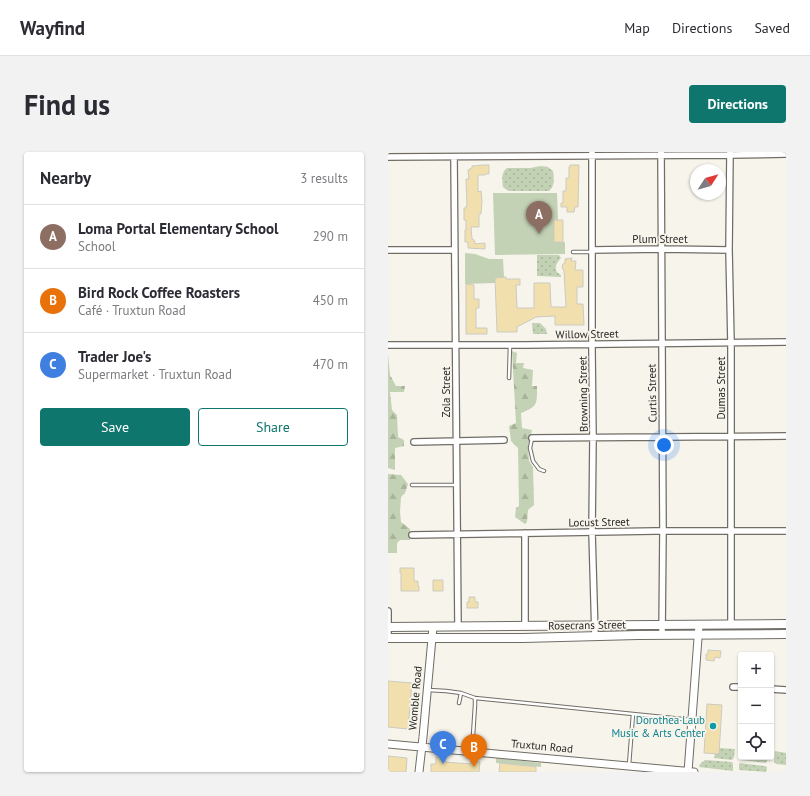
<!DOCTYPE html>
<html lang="en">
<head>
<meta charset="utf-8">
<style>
	:root { --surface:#fff; --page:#f2f2f3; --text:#2b2b33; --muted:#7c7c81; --line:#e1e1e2; --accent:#0f766e }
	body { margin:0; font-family:"PT Sans",sans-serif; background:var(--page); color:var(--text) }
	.controls { position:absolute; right:12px; bottom:12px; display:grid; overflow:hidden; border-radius:4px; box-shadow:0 1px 3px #0004 }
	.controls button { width:36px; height:36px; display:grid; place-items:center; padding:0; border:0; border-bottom:1px solid var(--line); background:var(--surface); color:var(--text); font:20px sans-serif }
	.compass { position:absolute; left:302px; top:12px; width:36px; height:36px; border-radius:50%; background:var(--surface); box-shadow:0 1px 3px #0004; rotate:54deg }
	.you { position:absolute; left:276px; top:293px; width:14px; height:14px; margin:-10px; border:3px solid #fff; border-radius:50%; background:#1a73e8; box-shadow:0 0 0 6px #1a73e833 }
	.badge { display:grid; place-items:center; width:26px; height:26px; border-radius:50%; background:var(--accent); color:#fff; font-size:13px; font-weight:700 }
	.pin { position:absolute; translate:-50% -33px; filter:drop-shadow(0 1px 2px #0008) }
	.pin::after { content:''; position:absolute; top:21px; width:14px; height:12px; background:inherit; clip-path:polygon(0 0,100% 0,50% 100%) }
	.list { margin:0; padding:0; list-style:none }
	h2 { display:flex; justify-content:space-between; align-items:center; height:52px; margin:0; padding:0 16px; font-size:17px }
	h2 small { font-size:13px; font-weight:400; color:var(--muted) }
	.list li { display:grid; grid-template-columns:26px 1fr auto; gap:12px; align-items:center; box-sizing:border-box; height:64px; padding:0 16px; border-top:1px solid var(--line) }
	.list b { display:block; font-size:15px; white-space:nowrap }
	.list p { margin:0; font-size:13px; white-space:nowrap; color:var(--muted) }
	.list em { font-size:13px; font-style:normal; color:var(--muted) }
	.actions { display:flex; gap:8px; padding:12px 16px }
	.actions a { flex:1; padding:9px 0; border:1px solid var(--accent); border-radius:4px; text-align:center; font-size:14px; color:var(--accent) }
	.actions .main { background:var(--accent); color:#fff }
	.icon { flex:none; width:22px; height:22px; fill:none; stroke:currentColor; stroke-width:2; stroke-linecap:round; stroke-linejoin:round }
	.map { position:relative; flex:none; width:398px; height:620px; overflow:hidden; border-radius:4px }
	header { display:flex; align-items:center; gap:24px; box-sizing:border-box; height:56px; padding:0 20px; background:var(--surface); border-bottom:1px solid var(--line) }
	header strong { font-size:19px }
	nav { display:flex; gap:22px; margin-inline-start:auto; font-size:14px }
	.intro { display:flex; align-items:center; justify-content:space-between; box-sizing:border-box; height:96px; padding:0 24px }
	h1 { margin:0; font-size:28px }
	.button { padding:10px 18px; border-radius:4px; background:var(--accent); color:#fff; font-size:14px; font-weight:700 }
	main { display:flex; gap:24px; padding:0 24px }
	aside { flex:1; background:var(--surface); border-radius:4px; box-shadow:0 1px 3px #0004 }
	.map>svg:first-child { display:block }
</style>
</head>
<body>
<header>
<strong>Wayfind</strong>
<nav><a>Map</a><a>Directions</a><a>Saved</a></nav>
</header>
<div class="intro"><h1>Find us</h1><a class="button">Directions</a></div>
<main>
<aside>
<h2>Nearby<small>3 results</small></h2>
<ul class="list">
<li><span class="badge" style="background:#8d6e63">A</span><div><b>Loma Portal Elementary School</b><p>School</p></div><em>290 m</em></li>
<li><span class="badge" style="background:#e8710a">B</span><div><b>Bird Rock Coffee Roasters</b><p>Café · Truxtun Road</p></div><em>450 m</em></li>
<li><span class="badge" style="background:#3f7fe0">C</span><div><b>Trader Joe's</b><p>Supermarket · Truxtun Road</p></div><em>470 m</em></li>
</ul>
<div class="actions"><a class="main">Save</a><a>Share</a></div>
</aside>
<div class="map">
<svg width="398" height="620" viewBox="0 0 398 620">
	<defs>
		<pattern id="grass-dots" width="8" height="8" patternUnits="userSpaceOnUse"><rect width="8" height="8" fill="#c3d1b4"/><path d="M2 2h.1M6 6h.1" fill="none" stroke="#a8b39a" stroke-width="1.8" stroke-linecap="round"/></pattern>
		<pattern id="forest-firs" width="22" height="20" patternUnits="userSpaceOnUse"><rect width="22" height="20" fill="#c3d1b4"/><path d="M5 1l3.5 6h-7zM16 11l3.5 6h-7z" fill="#a8b39a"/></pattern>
	</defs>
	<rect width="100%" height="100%" fill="#f7f4ec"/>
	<!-- grass -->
	<path fill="url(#grass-dots)" d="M153,14L160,15L165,19C166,26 167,34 161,39H121L119,38L115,35C114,29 113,20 119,16H142Z
		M149,103H171L173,106C167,112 165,119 173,123V125L149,124Z
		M144,171H152L158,177L159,182H145Z
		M331,596L347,597L346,605L344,608L326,606L327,602H331Z
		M387,599L398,601V613L388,612L386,610Z
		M353,600V605H380L379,609L377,611L354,608L352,607Z
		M317,608L344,610L345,612V619L311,615L312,612Z
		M352,611L377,614L379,615L378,620L351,618V612Z"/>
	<!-- forest -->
	<path fill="url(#forest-firs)" d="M124,199L129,201L128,211H136L135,216L145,218L144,234H149C149,252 150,254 133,261L134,276L144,278L140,294L141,309L145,315L146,353L140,358L139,370L137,372L127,365L128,356L131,354L130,296L123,289L121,274L128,271Z
		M0,202L2,223L8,234H17L16,240H2L4,258L9,263L10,285L16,288V294L7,296V318L0,316Z
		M0,322L13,323L20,332L17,341L13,345L12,360L13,370L22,377V388H12L9,391V401H0Z"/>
	<!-- green -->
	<path fill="#c3d1b4" d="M105,41H169L170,68H166V90H177V102L107,103Z
		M77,101L87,102L101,107H115L116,125L107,126V131L77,132Z
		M108,606L153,611V615L108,611Z"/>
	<!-- building -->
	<path fill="#f1e0ad" stroke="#cccac1" d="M96,13H101V22H97V23H90V40L93,39L94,49L93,62H91V75H83L84,87H85L86,89H87V92L97,91V97L80,96V90H77V78H78V68H76V56H78V54H79L78,27H81L80,18L84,16V14Z
		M182,13H191L190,55H187L186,60H179V55H173V51H175V39H178V26H181V15H182Z
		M166,68H175V90H166Z
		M184,106L183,109H188L187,118H195V135H189V152H195L196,173H167V164L148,165L129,175V180H109L107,126L118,125V127H132V133H128L129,156H146V131H162L163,155H178L176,119L174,115L175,112L177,111V107Z
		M78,132L86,133V147H91V156H88V176H99V182H78Z
		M12,416H26V429H30V434H31V439H13V421H12Z
		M45,428H55V439H45Z
		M81,445H87V450H90V456H79V450H81Z
		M320,498L333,499L332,506L327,505L326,509L318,508V502H320Z
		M0,529L24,531L20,577L0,575Z
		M319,552L334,553L331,602L316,601Z
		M0,604L19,606L18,620H0Z
		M48,605L57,606V610L83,612V609L92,610L91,620H43V612H48Z
		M112,611L148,615V620H111Z"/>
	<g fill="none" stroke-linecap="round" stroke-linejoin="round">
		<defs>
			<path id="lane" d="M185,100H203
				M121,226L122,193
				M144,286L142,296L145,309L151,317L156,319
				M24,333H68
				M40,538L58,539L73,541
				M71,551L73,541L87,546L304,568
				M84,599L87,553V546
				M241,613L245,562"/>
			<path id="street" d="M204,0V199L205,286L204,380L207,484
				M273,0L275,379L274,483
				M342,0L341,98L343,191V472
				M0,5L342,3L398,2
				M66,5L70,475
				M0,98H67
				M204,98L274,97L341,98
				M0,193H138L398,190
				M144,286L398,284
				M26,290L116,288
				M137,381V474
				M24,383L267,379H398
				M0,459V486
				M345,535H353
				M383,537L398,538"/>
			<path id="secondary" d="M0,592L306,620
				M31,620L35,585L45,475
				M300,620L311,473"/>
			<path id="primary" d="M0,475L398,472
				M0,486H135L250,483L398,482"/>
		</defs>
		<!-- lane casing -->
		<use href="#lane" stroke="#706d66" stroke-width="4.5"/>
		<!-- street casing -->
		<use href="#street" stroke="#706d66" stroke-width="8"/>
		<!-- secondary casing -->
		<use href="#secondary" stroke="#706d66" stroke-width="9"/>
		<!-- primary casing -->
		<use href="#primary" stroke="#706d66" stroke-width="10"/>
		<!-- lane -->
		<use href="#lane" stroke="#fff" stroke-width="2.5"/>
		<!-- street -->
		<use href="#street" stroke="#fff" stroke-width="5.5"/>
		<!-- secondary -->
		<use href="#secondary" stroke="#fff" stroke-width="7"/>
		<!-- primary -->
		<use href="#primary" stroke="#fff" stroke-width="8"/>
	</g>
	<!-- markers -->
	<circle fill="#0f9aa8" stroke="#f7f4ec" stroke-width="1.5" cx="325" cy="574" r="4"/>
	<g text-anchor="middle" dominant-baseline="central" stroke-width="3.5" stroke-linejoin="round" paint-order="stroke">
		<!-- street labels -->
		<g font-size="11" fill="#272623" stroke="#f7f4ec">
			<text x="272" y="87">Plum Street</text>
			<text transform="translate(199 182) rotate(-1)">Willow Street</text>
			<text transform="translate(333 236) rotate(-90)">Dumas Street</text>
			<text transform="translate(58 240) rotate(-90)">Zola Street</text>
			<text transform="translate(264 241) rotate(-91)">Curtis Street</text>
			<text transform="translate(195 242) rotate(-91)">Browning Street</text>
			<text transform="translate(211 370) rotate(-1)">Locust Street</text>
			<text transform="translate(199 473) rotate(-1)">Rosecrans Street</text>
			<text transform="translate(27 546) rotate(-85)">Womble Road</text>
			<text transform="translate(154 594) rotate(5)">Truxtun Road</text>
		</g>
		<!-- culture labels -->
		<g font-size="11" fill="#0d838f" stroke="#f7f4ec" text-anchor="end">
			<text x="317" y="568">Dorothea Laub<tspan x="317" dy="13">Music &amp; Arts Center</tspan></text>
		</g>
	</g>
</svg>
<div class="controls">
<button>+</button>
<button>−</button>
<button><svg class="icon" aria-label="locate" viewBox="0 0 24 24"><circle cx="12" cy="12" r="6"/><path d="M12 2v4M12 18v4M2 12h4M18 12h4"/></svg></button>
</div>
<svg class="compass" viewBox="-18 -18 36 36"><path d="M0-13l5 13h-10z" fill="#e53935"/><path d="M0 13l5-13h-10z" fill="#7c7c81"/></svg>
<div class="you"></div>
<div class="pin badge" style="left:151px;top:82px;background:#8d6e63">A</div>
<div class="pin badge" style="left:86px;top:615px;background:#e8710a">B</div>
<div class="pin badge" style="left:55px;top:612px;background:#3f7fe0">C</div>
</div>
</main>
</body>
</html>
